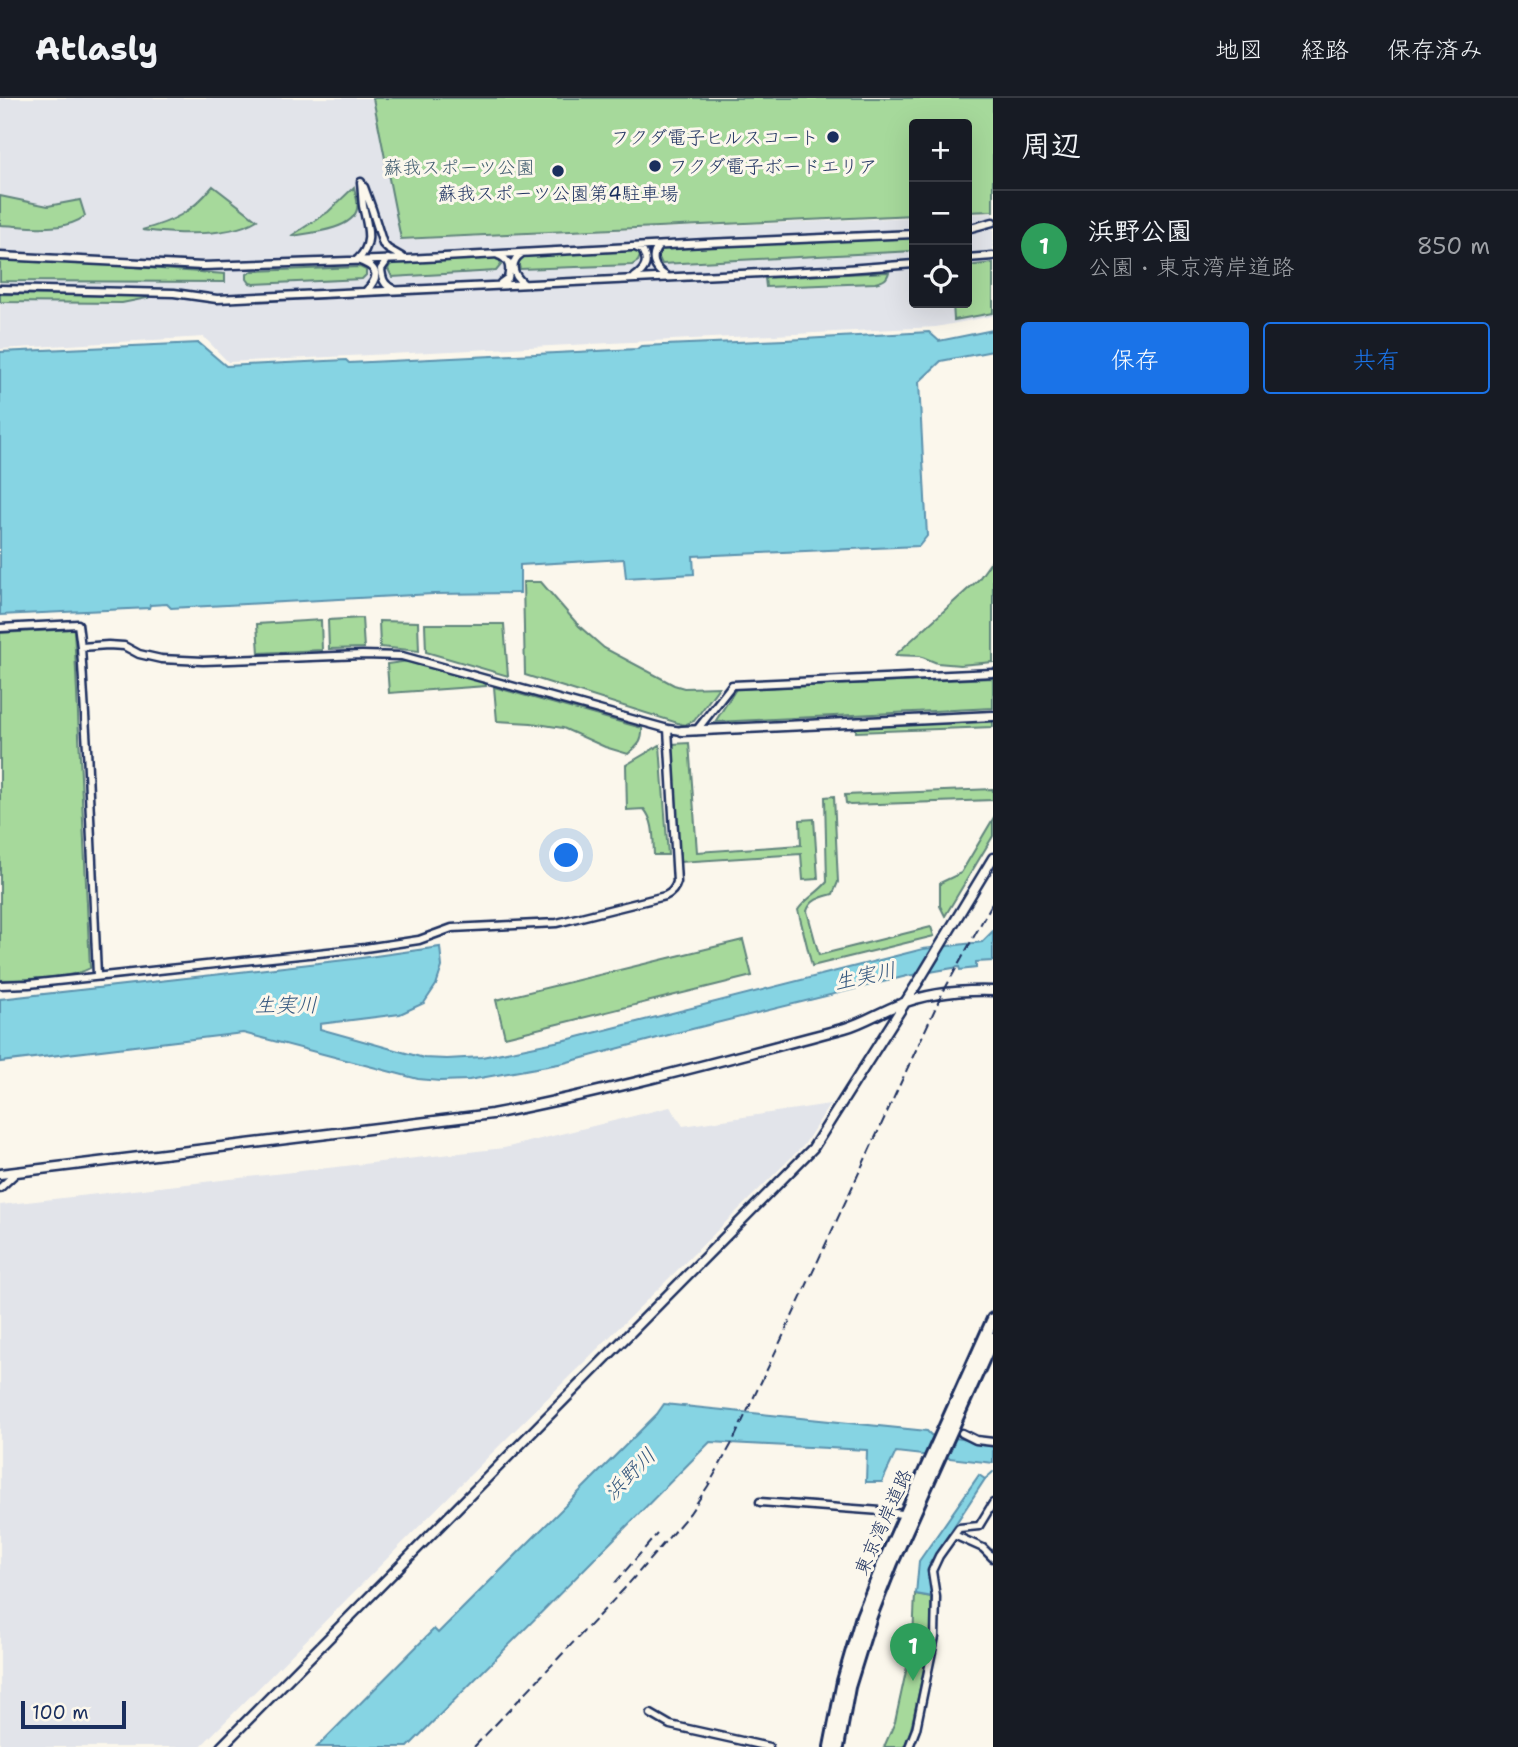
<!DOCTYPE html>
<html lang="ja">
<head>
<meta charset="utf-8">
<style>
	:root { --surface:#171b24; --page:#20242c; --text:#f1f3f6; --muted:#9ea1a6; --line:#363941; --accent:#1a73e8 }
	body { margin:0; font-family:"Shantell Sans","Klee One",sans-serif; background:var(--page); color:var(--text) }
	.controls { position:absolute; right:21px; top:21px; display:grid; overflow:hidden; border-radius:7px; box-shadow:0 7px 28px #0002 }
	.controls button { width:63px; height:63px; display:grid; place-items:center; padding:0; border:0; border-bottom:2px solid var(--line); background:var(--surface); color:var(--text); font:35px sans-serif }
	.scale { position:absolute; left:21px; bottom:18px; width:105px; box-sizing:border-box; padding-left:7px; border:4px solid #1b2f5e; border-top:0; font-size:19px; line-height:24px; white-space:nowrap; color:#1b2f5e; -webkit-text-stroke:5px #fbf7ec; paint-order:stroke }
	.you { position:absolute; left:567px; top:758px; width:24px; height:24px; margin:-18px; border:5px solid #fff; border-radius:50%; background:#1a73e8; box-shadow:0 0 0 10px #1a73e833 }
	.badge { display:grid; place-items:center; width:46px; height:46px; border-radius:50%; background:var(--accent); color:#fff; font-size:23px; font-weight:700 }
	.pin { position:absolute; translate:-50% -58px; filter:drop-shadow(0 2px 4px #0008) }
	.pin::after { content:''; position:absolute; top:37px; width:24px; height:21px; background:inherit; clip-path:polygon(0 0,100% 0,50% 100%) }
	.list { margin:0; padding:0; list-style:none }
	h2 { display:flex; justify-content:space-between; align-items:center; height:91px; margin:0; padding:0 28px; font-size:30px }
	h2 small { font-size:23px; font-weight:400; color:var(--muted) }
	.list li { display:grid; grid-template-columns:46px 1fr auto; gap:21px; align-items:center; box-sizing:border-box; height:112px; padding:0 28px; border-top:2px solid var(--line) }
	.list b { display:block; font-size:26px; white-space:nowrap }
	.list p { margin:0; font-size:23px; white-space:nowrap; color:var(--muted) }
	.list em { font-size:23px; font-style:normal; color:var(--muted) }
	.actions { display:flex; gap:14px; padding:21px 28px }
	.actions a { flex:1; padding:16px 0; border:2px solid var(--accent); border-radius:7px; text-align:center; font-size:24px; color:var(--accent) }
	.actions .main { background:var(--accent); color:#fff }
	.icon { flex:none; width:38px; height:38px; fill:none; stroke:currentColor; stroke-width:2; stroke-linecap:round; stroke-linejoin:round }
	.map { position:relative; flex:none; width:993px; height:1649px; overflow:hidden }
	header { display:flex; align-items:center; gap:42px; box-sizing:border-box; height:98px; padding:0 35px; background:var(--surface); border-bottom:2px solid var(--line) }
	header strong { font-size:33px }
	nav { display:flex; gap:38px; margin-inline-start:auto; font-size:24px }
	main { display:flex }
	aside { flex:1; background:var(--surface) }
	.map>svg:first-child { display:block }
</style>
</head>
<body>
<header>
<strong>Atlasly</strong>
<nav><a>地図</a><a>経路</a><a>保存済み</a></nav>
</header>
<main>
<div class="map">
<svg width="993" height="1649" viewBox="0 0 993 1649">
	<rect width="100%" height="100%" fill="#fbf7ec"/>
	<filter id="ink" filterUnits="userSpaceOnUse"><feTurbulence type="fractalNoise" baseFrequency=".0143" numOctaves="2"/><feDisplacementMap in="SourceGraphic" scale="14" xChannelSelector="R" yChannelSelector="G"/><feConvolveMatrix kernelMatrix="1 2 1 2 8 2 1 2 1" color-interpolation-filters="sRGB"/></filter>
	<g filter="url(#ink)">
		<!-- built -->
		<path fill="#e2e4ea" d="M0,0H372L401,142L914,119V205H967V116L993,115V218L936,229L228,264L204,239L0,251Z
			M830,1006L804,1047L493,1354L200,1649H0V1107L504,1050L670,1009L683,1028Z"/>
		<!-- green -->
		<path fill="#a6d99b" stroke="#60847c" stroke-width="2" d="M373,0H993V113L967,114V26H914V117L401,141Z
			M213,88L257,122C228,140 175,136 142,132C174,123 191,115 213,88Z
			M354,89C355,96 359,104 357,111C353,132 308,135 291,138L328,114Z
			M0,98L48,108L80,102L85,118C64,135 26,128 0,127Z
			M914,137V153L662,166L658,158L660,153L664,150Z
			M634,153L638,154L640,158L638,163L632,167L520,171L518,164L520,160L526,158Z
			M497,159L500,162L501,167L496,173L392,179L388,171L390,167L395,165Z
			M0,162L96,166L225,176V184L0,183Z
			M993,165V215L954,222L953,205H967V168Z
			M360,169L366,172V177L362,181L254,186L250,185L247,181V176L253,173Z
			M889,174C887,182 883,183 875,185L766,189L765,180Z
			M0,196L144,198L147,200L122,205L0,204Z
			M993,461V564L960,567L937,565L920,558L895,557L978,482Z
			M523,484H541L579,528L604,550L674,587L684,590L719,589L694,623L684,627L525,577Z
			M362,520L364,550L329,551L328,522Z
			M321,522L322,552L259,555L257,526Z
			M379,523L418,524L419,553L380,549Z
			M425,526H504L508,578L426,554Z
			M74,531L90,870C75,880 19,882 0,882V535Z
			M409,563L485,582L486,588L389,595L387,566Z
			M993,580V610L715,624L736,591Z
			M494,589L642,630C643,644 638,647 628,656L605,649L563,630L531,625L497,623Z
			M993,622V629L856,634V628Z
			M689,645L697,754L801,747L800,722L814,721L818,781L803,782L801,756L680,764L672,646Z
			M660,647L668,757H654C653,741 655,724 644,711L627,712L626,667Z
			M993,691V702L850,707L846,705L845,697Z
			M834,698L838,784L833,796C822,799 811,801 807,813L819,857L931,829L934,838L812,868L798,812C804,802 818,795 827,784L825,699Z
			M993,721V738L945,818L940,808V785L961,775Z
			M743,842L752,878L505,939L496,902Z
			M915,1496L931,1499V1539L911,1631L904,1649H884L895,1624L913,1541Z"/>
		<!-- water -->
		<path fill="#86d4e3" stroke="#5b92ae" stroke-width="2" d="M993,232V253L941,263L919,284L927,438L919,448L693,458L694,476L626,480L624,461L520,467V495L433,496L171,510L167,506L150,507L149,510L0,517V254L199,245L226,268L346,262L349,265L637,251L641,248L785,242L929,234L939,243Z
			M993,833V863L976,864V870L960,872L959,869L907,878L680,934L564,965L469,982L440,983L418,981L243,935L0,964V901L354,861L440,849L442,869L436,887L424,905L400,916L320,926V931L424,960L447,961L482,959L570,941L923,851L982,844Z
			M664,1306L927,1333L931,1337L993,1345V1365L896,1354L882,1384H866L867,1352L710,1344L408,1649H317L434,1531L438,1535L657,1316Z
			M979,1377L985,1381L930,1465H931L929,1477L933,1499L916,1496L919,1463Z"/>
		<g fill="none" stroke-linecap="round" stroke-linejoin="round">
			<!-- stream -->
			<path stroke="#5b92ae" stroke-width="2" d="M985,1381L993,1374
				M905,1649L912,1631L932,1539V1499"/>
			<defs>
				<path id="minor" d="M361,84C362,92 362,100 363,108C367,128 375,146 357,162C378,169 381,178 366,193
					M364,89L372,111L383,146L388,151L402,159
					M967,131L993,124
					M659,148C649,159 654,171 666,178
					M521,156C509,164 513,177 523,185
					M498,157C509,161 511,169 508,180L501,185
					M0,158L203,168L407,161L706,145L914,136
					M967,160L993,158
					M388,161L381,171C382,181 384,187 393,191
					M635,179C646,171 649,164 642,152L637,150
					M0,191L174,195L217,201L847,171L914,166
					M0,530L78,526L81,549L87,651L97,877
					M81,549L108,547L124,548L139,556L161,561L203,563L362,557L402,558L668,631L682,633
					M696,633L732,587L993,575
					M0,887L29,886L365,850L419,842L452,830L557,825L665,798C672,795 675,791 677,784L668,631
					M0,1090L16,1075
					M962,1335L976,1342L993,1344
					M760,1404L881,1413L908,1417
					M954,1437L983,1450L993,1460
					M651,1616L670,1627L769,1649
					M909,1649L916,1631L935,1539L936,1499L932,1473L939,1458L959,1430L979,1428L993,1405"/>
				<path id="tertiary" d="M682,633L993,618
					M0,1076L492,1016C611,993 728,961 845,930C863,925 880,914 898,907C928,895 961,892 993,893
					M221,1649L813,1050L920,881L993,760"/>
				<path id="trunk" d="M830,1649L843,1583L862,1518L884,1464L993,1221
					M838,1649L849,1589L871,1518L892,1465L993,1240"/>
			</defs>
			<!-- minor casing -->
			<use href="#minor" stroke="#1b2f5e" stroke-width="11"/>
			<!-- tertiary casing -->
			<use href="#tertiary" stroke="#1b2f5e" stroke-width="13"/>
			<!-- trunk casing -->
			<use href="#trunk" stroke="#1b2f5e" stroke-width="16"/>
			<!-- minor -->
			<use href="#minor" stroke="#fbf7ec" stroke-width="6"/>
			<!-- tertiary -->
			<use href="#tertiary" stroke="#fbf7ec" stroke-width="8"/>
			<!-- trunk -->
			<use href="#trunk" stroke="#fbf7ec" stroke-width="10"/>
			<!-- rail -->
			<path stroke="#1b2f5e" stroke-width="2" stroke-dasharray="10 5" stroke-linecap="butt" d="M615,1485L657,1436
				M474,1649L624,1491L690,1415L708,1388L731,1347L783,1238L942,896L993,804"/>
		</g>
	</g>
	<!-- markers -->
	<g fill="#1b2f5e" stroke="#fbf7ec" stroke-width="2.5">
		<circle cx="833" cy="39" r="7"/>
		<circle cx="655" cy="68" r="7"/>
		<circle cx="558" cy="73" r="7"/>
	</g>
	<g text-anchor="middle" dominant-baseline="central" stroke-width="6" stroke-linejoin="round" paint-order="stroke">
		<!-- poi labels -->
		<g font-size="19" fill="#1b2f5e" stroke="#fbf7ec" text-anchor="end">
			<text x="819" y="39">フクダ電子ヒルスコート</text>
			<text x="669" y="68" text-anchor="start">フクダ電子ボードエリア</text>
			<text x="558" y="95" text-anchor="middle">蘇我スポーツ公園第4駐車場</text>
		</g>
		<!-- park labels -->
		<g font-size="19" fill="#3e5a6d" stroke="#fbf7ec">
			<text x="459" y="69">蘇我スポーツ公園</text>
		</g>
		<!-- street labels -->
		<g font-size="19" fill="#1b2f5e" stroke="#fbf7ec">
			<text transform="translate(883 1424) rotate(-66)">東京湾岸道路</text>
		</g>
		<!-- water labels -->
		<g font-size="21" font-style="italic" fill="#36587f" stroke="#fbf7ec">
			<text transform="translate(865 878) rotate(-12)">生実川</text>
			<text x="286" y="907">生実川</text>
			<text transform="translate(630 1376) rotate(-45)">浜野川</text>
		</g>
	</g>
</svg>
<div class="controls">
<button>+</button>
<button>−</button>
<button><svg class="icon" aria-label="locate" viewBox="0 0 24 24"><circle cx="12" cy="12" r="6"/><path d="M12 2v4M12 18v4M2 12h4M18 12h4"/></svg></button>
</div>
<div class="scale">100 m</div>
<div class="you"></div>
<div class="pin badge" style="left:913px;top:1583px;background:#2e9e5b">1</div>
</div>
<aside>
<h2>周辺<small></small></h2>
<ul class="list">
<li><span class="badge" style="background:#2e9e5b">1</span><div><b>浜野公園</b><p>公園 · 東京湾岸道路</p></div><em>850 m</em></li>
</ul>
<div class="actions"><a class="main">保存</a><a>共有</a></div>
</aside>
</main>
</body>
</html>
